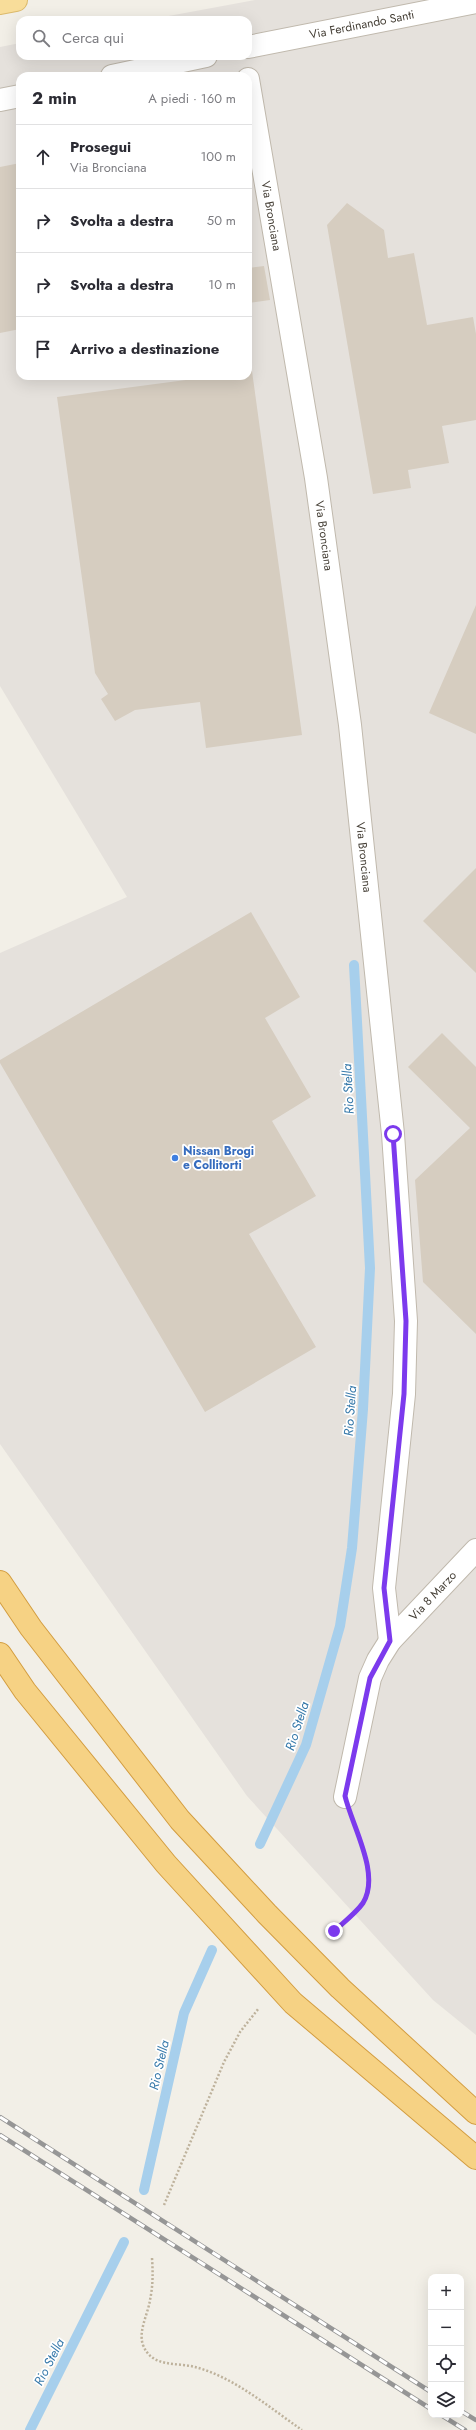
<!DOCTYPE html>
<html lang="it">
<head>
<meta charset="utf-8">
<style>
	:root { --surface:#fff; --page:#f2f2f3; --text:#2b2b33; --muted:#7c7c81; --line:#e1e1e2 }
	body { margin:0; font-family:Jost,sans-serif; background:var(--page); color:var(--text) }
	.controls { position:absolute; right:12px; bottom:12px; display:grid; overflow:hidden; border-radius:8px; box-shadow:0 4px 16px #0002 }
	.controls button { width:36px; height:36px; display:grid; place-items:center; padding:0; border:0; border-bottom:1px solid var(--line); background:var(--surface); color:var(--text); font:20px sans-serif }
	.stop { position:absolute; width:12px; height:12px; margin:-9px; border:3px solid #7c3aed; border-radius:50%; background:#fff }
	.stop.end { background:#7c3aed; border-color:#fff; box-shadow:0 1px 4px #0008 }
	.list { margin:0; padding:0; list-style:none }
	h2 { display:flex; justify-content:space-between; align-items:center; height:52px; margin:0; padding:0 16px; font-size:17px }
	h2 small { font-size:13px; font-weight:400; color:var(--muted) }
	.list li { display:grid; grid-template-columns:26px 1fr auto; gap:12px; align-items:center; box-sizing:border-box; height:64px; padding:0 16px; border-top:1px solid var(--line) }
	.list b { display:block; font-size:15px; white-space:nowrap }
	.list p { margin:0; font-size:13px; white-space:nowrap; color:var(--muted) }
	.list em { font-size:13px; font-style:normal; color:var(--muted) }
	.icon { flex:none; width:22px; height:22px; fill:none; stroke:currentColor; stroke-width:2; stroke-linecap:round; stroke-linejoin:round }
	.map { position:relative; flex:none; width:476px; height:2430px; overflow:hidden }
	.search { position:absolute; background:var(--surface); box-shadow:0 4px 16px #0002; left:16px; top:16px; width:236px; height:44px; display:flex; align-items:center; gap:10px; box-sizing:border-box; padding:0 14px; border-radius:12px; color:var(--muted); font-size:15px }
	.panel { position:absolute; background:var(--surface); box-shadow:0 4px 16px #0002; left:16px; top:72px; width:236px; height:308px; border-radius:12px }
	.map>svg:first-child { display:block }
</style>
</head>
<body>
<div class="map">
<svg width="476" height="2430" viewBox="0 0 476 2430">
	<rect width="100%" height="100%" fill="#f2efe7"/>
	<!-- industrial -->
	<path fill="#e5e1dc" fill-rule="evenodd" d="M255,0H476V2035L433,2000L247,1796L0,1444V953L127,897L0,686V47L20,43V56H248V20H147ZM20,76H248V376H20Z"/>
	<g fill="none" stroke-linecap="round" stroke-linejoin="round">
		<!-- stream -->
		<path stroke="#a7cfec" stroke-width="10" d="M260,1844L306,1745L340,1626L352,1548L363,1409L370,1268L354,965
			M144,2190L184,2013L212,1950
			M30,2430L124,2242"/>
	</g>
	<!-- building -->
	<path fill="#d6cdc0" d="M20,163V329L0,333V167Z
		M347,203L384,230L388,258L414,253L427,325L473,317L476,334V420L442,426L449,463L408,470L411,488L373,494L327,225Z
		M264,266L270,300L248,303V268Z
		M252,371L302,735L206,748L200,702L135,710L115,721L101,699L108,694L95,673L57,397L216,376H248V372Z
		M476,605V734L429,713Z
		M476,868V973L423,921Z
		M251,912L300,997L265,1018L311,1097L272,1121L316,1196L249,1234L316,1347L205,1412L0,1063V1060Z
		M442,1033L476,1067V1334L423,1282L415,1180L470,1128L408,1067Z"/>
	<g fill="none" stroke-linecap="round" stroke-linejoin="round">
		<defs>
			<g id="minor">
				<path id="s1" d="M248,47L476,2"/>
				<path d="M112,76L206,56"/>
				<path id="s2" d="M248,79L316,478L350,725L393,1134L406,1321L404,1394L384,1588L390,1641"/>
				<path d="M0,100L20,96"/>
				<path id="s3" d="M345,1797L370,1678L378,1660L390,1641L476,1550"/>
			</g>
			<path id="primary" d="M0,3L16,0"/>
			<path id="trunk" d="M0,1582L31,1628L180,1820L267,1914L340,1988L476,2113
				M0,1654L25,1691L166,1864L293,2003L476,2158"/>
		</defs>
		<!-- minor casing -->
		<use href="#minor" stroke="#c0b9ad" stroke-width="24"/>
		<!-- primary casing -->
		<use href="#primary" stroke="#dcba6b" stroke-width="24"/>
		<!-- trunk casing -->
		<use href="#trunk" stroke="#d39d40" stroke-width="24"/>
		<!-- path -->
		<path stroke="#beb29c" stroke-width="2.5" stroke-dasharray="2 2" stroke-linecap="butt" d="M335,1931C343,1923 357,1913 363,1902C375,1879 364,1845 354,1824
			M164,2205L224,2062L240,2032L259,2008
			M152,2258C153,2273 153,2286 150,2300C148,2314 138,2331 143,2345C152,2368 176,2362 195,2367C234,2377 270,2408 302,2430"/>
		<!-- minor -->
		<use href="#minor" stroke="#fff" stroke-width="22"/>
		<!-- primary -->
		<use href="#primary" stroke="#f8dd9a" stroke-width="22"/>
		<!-- trunk -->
		<use href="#trunk" stroke="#f6d284" stroke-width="22"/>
		<defs>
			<path id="rail" d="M0,2117L431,2392
				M0,2135L431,2409
				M461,2411L476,2420
				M441,2415L465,2430"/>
		</defs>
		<!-- rail casing -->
		<use href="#rail" stroke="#969696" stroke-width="4.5"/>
		<!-- rail -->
		<use href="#rail" stroke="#fff" stroke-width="3" stroke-dasharray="9" stroke-linecap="butt"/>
	</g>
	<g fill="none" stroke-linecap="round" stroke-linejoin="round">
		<!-- route -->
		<path stroke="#7c3aed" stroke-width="5" d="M334,1931C343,1923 356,1913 363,1903C381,1874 352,1826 345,1796L370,1678L390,1641L384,1588L404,1394L406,1321L393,1134"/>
	</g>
	<!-- markers -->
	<circle fill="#3f7fe0" stroke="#fff" stroke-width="1.5" cx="175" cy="1158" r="4"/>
	<g text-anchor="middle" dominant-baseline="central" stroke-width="3.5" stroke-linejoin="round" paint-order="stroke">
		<!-- street labels -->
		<g font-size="12" fill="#453f36" stroke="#fff">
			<text stroke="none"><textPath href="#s1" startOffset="116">Via Ferdinando Santi</textPath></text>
			<text stroke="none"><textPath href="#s2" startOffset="139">Via Bronciana</textPath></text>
			<text stroke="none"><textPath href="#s2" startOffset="463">Via Bronciana</textPath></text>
			<text stroke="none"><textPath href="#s2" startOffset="787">Via Bronciana</textPath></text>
			<text stroke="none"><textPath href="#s3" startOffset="226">Via 8 Marzo</textPath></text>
		</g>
		<!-- shop labels -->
		<g font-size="12" font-weight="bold" fill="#366cbe" stroke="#fff" text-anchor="start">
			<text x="183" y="1151">Nissan Brogi<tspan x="183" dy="14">e Collitorti</tspan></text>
		</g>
		<!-- water labels -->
		<g font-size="13" font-style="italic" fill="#3679aa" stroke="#fff">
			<text transform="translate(348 1089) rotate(-93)">Rio Stella</text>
			<text transform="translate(350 1411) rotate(-86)">Rio Stella</text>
			<text transform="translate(297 1726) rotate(-72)">Rio Stella</text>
			<text transform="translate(159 2065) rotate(-77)">Rio Stella</text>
			<text transform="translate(49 2362) rotate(-63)">Rio Stella</text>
		</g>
	</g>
</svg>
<div class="controls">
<button>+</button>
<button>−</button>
<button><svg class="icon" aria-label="locate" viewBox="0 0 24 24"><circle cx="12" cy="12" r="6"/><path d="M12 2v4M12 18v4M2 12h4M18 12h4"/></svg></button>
<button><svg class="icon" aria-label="layers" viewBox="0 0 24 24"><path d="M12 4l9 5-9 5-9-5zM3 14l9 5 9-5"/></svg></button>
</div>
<div class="stop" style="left:393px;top:1134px"></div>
<div class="stop end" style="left:334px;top:1931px"></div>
<div class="search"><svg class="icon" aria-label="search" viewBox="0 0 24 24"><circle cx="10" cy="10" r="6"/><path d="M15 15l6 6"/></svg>Cerca qui</div>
<section class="panel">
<h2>2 min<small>A piedi · 160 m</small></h2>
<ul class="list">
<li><svg class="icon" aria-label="ahead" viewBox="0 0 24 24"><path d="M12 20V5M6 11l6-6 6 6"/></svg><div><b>Prosegui</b><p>Via Bronciana</p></div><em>100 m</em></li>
<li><svg class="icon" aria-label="right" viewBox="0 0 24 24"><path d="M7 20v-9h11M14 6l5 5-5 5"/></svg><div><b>Svolta a destra</b></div><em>50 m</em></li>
<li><svg class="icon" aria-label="right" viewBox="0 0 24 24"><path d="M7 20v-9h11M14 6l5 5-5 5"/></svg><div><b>Svolta a destra</b></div><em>10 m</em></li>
<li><svg class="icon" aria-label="arrive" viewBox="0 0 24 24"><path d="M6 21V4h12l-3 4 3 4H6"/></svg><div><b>Arrivo a destinazione</b></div></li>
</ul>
</section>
</div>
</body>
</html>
